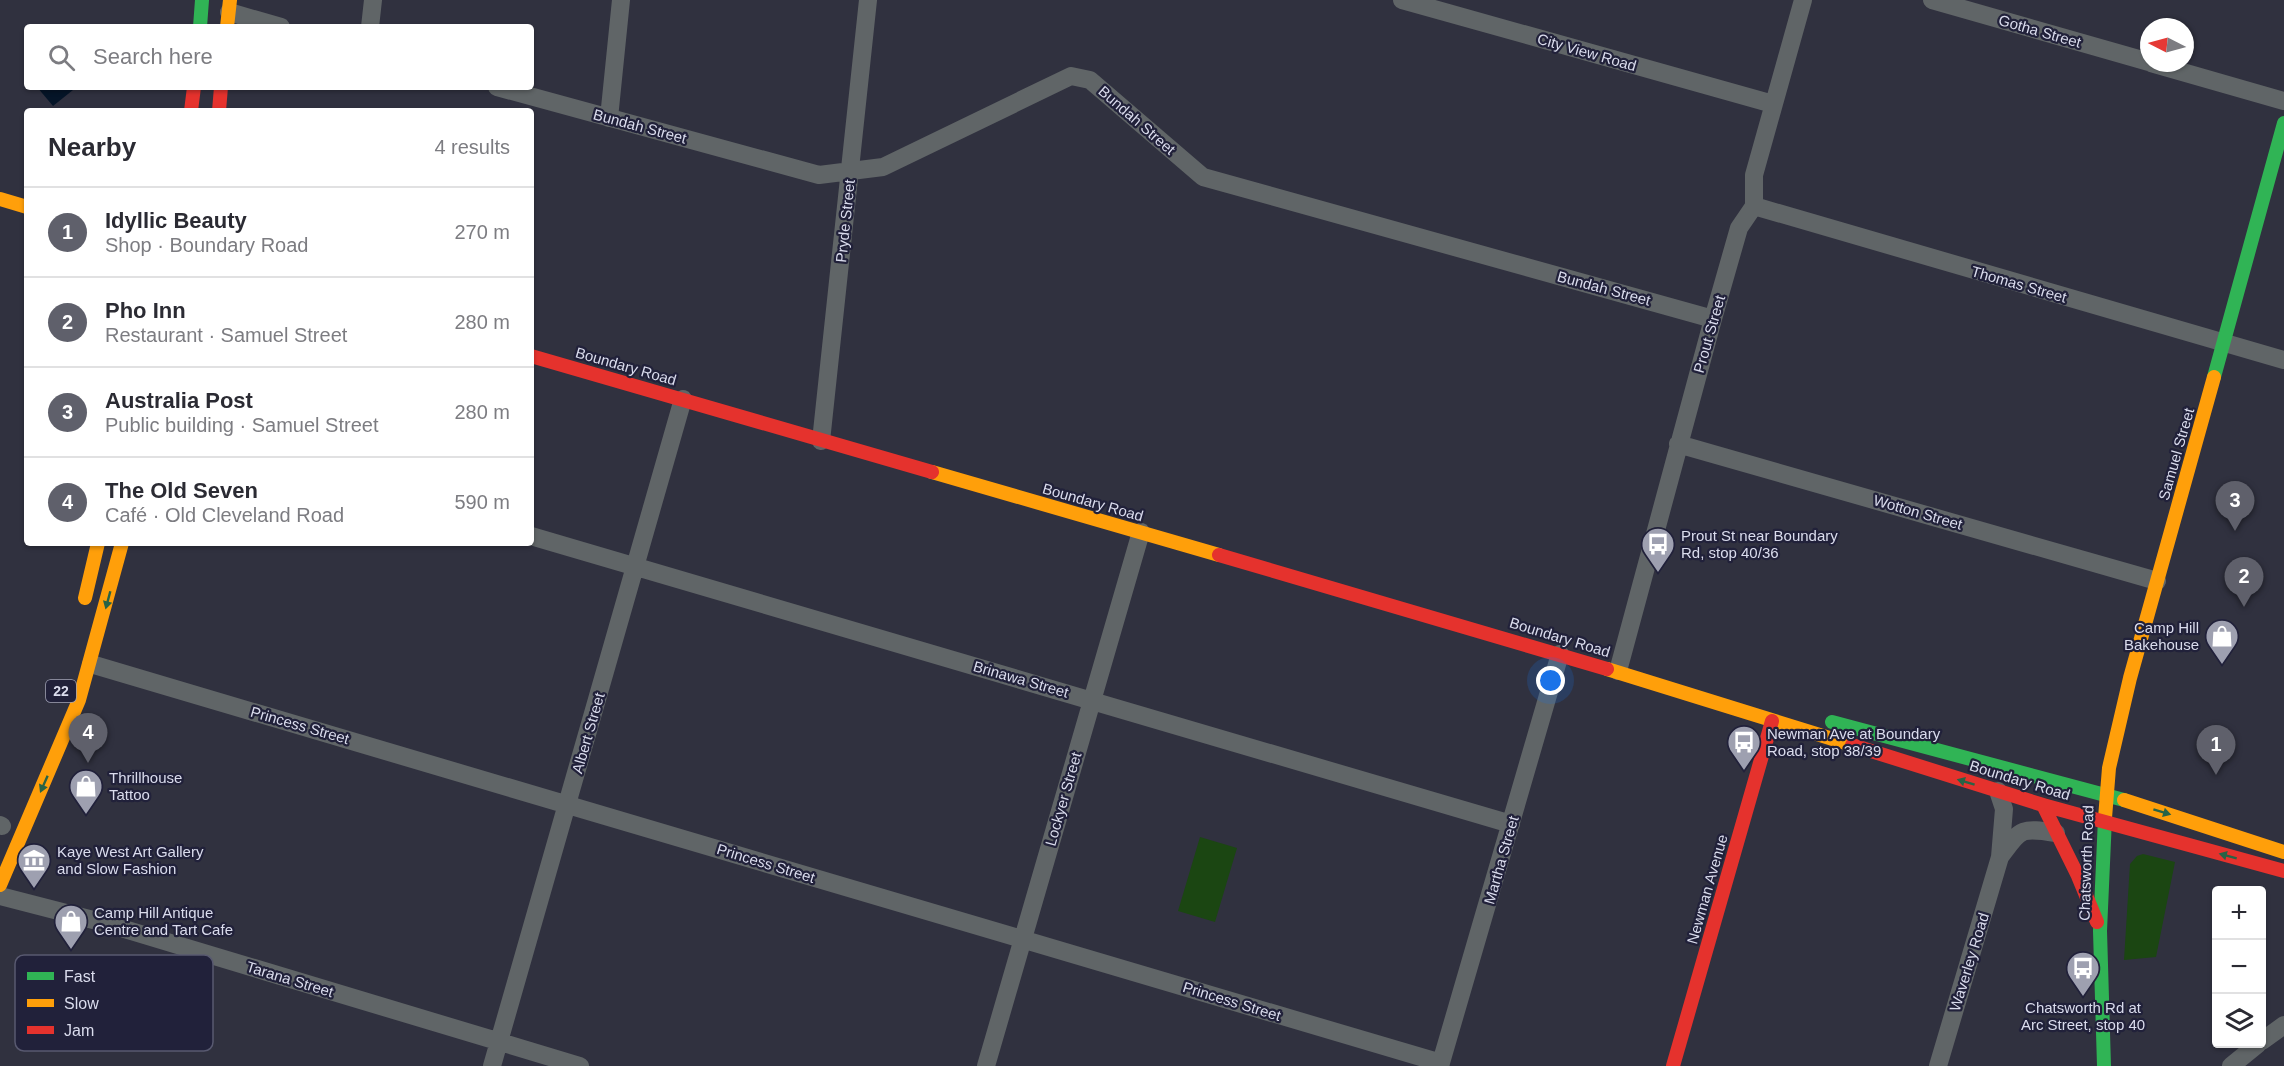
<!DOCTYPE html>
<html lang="en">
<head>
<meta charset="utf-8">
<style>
	:root { --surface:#fff; --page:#f7f7f7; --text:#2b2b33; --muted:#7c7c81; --line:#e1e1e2; --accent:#5f606b }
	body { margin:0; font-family:Helvetica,sans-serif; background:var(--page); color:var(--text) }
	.controls { position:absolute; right:18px; bottom:18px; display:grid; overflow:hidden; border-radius:6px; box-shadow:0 2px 4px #0004 }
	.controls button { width:54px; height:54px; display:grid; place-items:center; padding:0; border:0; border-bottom:2px solid var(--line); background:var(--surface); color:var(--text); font:30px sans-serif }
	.compass { position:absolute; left:2140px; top:18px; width:54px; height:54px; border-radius:50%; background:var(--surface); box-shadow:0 2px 4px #0004; rotate:276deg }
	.you { position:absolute; left:1551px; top:681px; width:21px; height:21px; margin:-15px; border:4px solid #fff; border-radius:50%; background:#1a73e8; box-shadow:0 0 0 9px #1a73e833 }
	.badge { display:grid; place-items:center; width:39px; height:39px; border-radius:50%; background:var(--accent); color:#fff; font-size:20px; font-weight:700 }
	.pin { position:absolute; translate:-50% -50px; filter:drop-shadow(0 2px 3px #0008) }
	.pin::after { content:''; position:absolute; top:32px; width:21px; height:18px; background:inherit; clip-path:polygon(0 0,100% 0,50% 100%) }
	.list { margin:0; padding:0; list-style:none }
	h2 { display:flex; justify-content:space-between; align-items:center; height:78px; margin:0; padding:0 24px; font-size:26px }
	h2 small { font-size:20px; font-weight:400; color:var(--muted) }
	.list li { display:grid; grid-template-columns:39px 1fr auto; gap:18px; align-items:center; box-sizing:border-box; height:90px; padding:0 24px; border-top:2px solid var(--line) }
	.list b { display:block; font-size:22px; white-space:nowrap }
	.list p { margin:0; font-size:20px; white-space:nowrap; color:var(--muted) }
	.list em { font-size:20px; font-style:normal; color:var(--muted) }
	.icon { flex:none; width:33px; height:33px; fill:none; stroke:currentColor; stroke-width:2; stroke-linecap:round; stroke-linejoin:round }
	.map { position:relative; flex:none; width:2284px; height:1066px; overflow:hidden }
	.search { position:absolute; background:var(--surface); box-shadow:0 2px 4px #0004; left:24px; top:24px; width:510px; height:66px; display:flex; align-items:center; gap:15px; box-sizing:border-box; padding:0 21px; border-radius:6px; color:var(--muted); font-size:22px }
	.panel { position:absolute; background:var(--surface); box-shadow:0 2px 4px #0004; left:24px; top:108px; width:510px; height:438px; border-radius:6px }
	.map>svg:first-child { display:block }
</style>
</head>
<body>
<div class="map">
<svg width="2284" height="1066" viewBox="0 0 2284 1066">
	<rect width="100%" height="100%" fill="#30313f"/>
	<!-- green -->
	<path fill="#1b4612" d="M1200,837L1237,848L1215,922L1178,911Z
		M2143,854L2175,862L2156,957L2124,960L2130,864L2137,856Z"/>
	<!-- water -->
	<path fill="#051528" d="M37,87H70L73,90L53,106Z"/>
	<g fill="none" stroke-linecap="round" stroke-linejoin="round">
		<!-- street -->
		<path stroke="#606567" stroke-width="18" d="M1402,0L1773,104
			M1932,0L2149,62
			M229,12L281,27
			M370,27L373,0
			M2151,63L2284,101
			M497,87L819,175L883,167L1071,76L1090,80L1203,177L1713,319
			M609,118L621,0
			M1754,206L2284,360
			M821,441L868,0
			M1678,444L2157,581
			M531,536L1511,824
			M91,664L1441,1063
			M1618,671L1713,319L1739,228L1754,206V175L1803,0
			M0,825L2,826
			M2000,857C2021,829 2020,827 2056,833
			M0,896L101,922L580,1066
			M2262,1041L2284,1025
			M492,1066L683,399
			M986,1066L1141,532
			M1440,1066L1560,654
			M1938,1066L2000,857L2004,809L1998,791
			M2231,1066L2258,1044"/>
		<!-- fast -->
		<path stroke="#30b455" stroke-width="14" d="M200,27L202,0
			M2214,377L2284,123
			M1832,722L2124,800
			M2104,1066L2100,931L2105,818"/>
		<!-- slow -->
		<path stroke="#ff9f0a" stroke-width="14" d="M227,27L230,0
			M0,199L27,207
			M932,472L1219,555
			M85,598L98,543
			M1607,669L1852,745
			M2124,800L2284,852
			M2105,818L2109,768L2130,678L2214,377
			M0,885L79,700L122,543"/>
		<!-- jam -->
		<path stroke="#e5322d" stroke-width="14" d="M191,111L194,87
			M219,111L221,87
			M531,356L932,472
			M1219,555L1607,669
			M1852,745L2043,805L2284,871
			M2043,805L2078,876L2097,922
			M1673,1066L1772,721"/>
	</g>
	<!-- one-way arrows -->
	<defs><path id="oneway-solid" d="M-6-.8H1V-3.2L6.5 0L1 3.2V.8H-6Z" transform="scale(1.5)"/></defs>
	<g fill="#286346">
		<use href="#oneway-solid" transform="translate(108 600) rotate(105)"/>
		<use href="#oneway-solid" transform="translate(1966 782) rotate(-163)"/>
		<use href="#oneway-solid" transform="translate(44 784) rotate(114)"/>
		<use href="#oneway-solid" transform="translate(2162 812) rotate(17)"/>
		<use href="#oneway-solid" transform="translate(2228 856) rotate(-165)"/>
	</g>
	<!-- icons -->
	<defs>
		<symbol id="bus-pin" viewBox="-11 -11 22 30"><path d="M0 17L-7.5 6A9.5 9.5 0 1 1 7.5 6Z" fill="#9ea0b0" stroke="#21213a"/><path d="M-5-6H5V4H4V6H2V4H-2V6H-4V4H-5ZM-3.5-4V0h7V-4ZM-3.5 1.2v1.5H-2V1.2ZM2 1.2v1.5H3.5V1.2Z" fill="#fff"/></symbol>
		<symbol id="shop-pin" viewBox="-11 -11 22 30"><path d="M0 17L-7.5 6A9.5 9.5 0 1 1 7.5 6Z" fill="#9ea0b0" stroke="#21213a"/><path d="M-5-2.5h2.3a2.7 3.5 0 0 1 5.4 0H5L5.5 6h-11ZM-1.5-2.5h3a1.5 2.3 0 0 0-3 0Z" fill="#fff"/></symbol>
		<symbol id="museum-pin" viewBox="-11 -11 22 30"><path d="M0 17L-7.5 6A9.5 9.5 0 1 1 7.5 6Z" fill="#9ea0b0" stroke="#21213a"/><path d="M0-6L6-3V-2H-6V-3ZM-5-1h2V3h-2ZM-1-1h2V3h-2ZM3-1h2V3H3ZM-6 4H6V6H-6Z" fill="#fff"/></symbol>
	</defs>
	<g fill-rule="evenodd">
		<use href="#bus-pin" x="1639" y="525" width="38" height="52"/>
		<use href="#shop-pin" x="2203" y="617" width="38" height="52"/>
		<use href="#bus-pin" x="1725" y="723" width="38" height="52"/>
		<use href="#shop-pin" x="67" y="767" width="38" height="52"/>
		<use href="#museum-pin" x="15" y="841" width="38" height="52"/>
		<use href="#shop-pin" x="52" y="902" width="38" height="52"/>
		<use href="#bus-pin" x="2064" y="949" width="38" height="52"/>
	</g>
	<g text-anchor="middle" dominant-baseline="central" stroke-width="4.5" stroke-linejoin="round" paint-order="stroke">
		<!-- shield labels -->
		<rect fill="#21213a" stroke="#a2a4b7" stroke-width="1.5" x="46" y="680" width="30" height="22" rx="4.5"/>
		<g font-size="14" font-weight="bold" fill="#dadced">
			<text x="61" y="691">22</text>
		</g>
		<!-- street labels -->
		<g font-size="15" fill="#dadced" stroke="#21213a">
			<text transform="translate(2040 31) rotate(16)">Gotha Street</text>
			<text transform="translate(1587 52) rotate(16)">City View Road</text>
			<text transform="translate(1137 120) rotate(41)">Bundah Street</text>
			<text transform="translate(640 126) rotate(15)">Bundah Street</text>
			<text transform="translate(845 221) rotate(-84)">Pryde Street</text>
			<text transform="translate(2019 284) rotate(16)">Thomas Street</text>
			<text transform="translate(1604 288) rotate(15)">Bundah Street</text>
			<text transform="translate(1709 334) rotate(-74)">Prout Street</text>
			<text transform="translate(626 366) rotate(16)">Boundary Road</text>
			<text transform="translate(2176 454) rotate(-74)">Samuel Street</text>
			<text transform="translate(1093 502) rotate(16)">Boundary Road</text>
			<text transform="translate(1918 512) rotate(16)">Wotton Street</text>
			<text transform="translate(1560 637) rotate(17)">Boundary Road</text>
			<text transform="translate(1021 679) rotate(16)">Brinawa Street</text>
			<text transform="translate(300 725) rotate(16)">Princess Street</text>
			<text transform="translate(588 733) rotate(-74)">Albert Street</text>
			<text transform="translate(2020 780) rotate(17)">Boundary Road</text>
			<text transform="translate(1063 799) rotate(-74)">Lockyer Street</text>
			<text transform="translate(1501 860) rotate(-74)">Martha Street</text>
			<text transform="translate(766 863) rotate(17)">Princess Street</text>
			<text transform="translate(2086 863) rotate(-88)">Chatsworth Road</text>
			<text transform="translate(1707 889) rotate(-74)">Newman Avenue</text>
			<text transform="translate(1969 962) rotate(-73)">Waverley Road</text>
			<text transform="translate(290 979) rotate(17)">Tarana Street</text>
			<text transform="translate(1232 1001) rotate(17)">Princess Street</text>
		</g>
		<!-- poi labels -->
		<g font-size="15" fill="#dadced" stroke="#21213a" text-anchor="start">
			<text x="1681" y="535">Prout St near Boundary<tspan x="1681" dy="17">Rd, stop 40/36</tspan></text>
			<text x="2199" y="627" text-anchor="end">Camp Hill<tspan x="2199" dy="17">Bakehouse</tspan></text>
			<text x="1767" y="733">Newman Ave at Boundary<tspan x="1767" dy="17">Road, stop 38/39</tspan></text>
			<text x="109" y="777">Thrillhouse<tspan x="109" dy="17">Tattoo</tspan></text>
			<text x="57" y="851">Kaye West Art Gallery<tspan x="57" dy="17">and Slow Fashion</tspan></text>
			<text x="94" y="912">Camp Hill Antique<tspan x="94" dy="17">Centre and Tart Cafe</tspan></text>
			<text x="2083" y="1007" text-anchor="middle">Chatsworth Rd at<tspan x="2083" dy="17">Arc Street, stop 40</tspan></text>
		</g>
	</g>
	<!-- legend -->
	<rect x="15" y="955" width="198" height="96" rx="9" fill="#21213a" stroke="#585970" stroke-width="1.5"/>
	<rect x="27" y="972" width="27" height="8" fill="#30b455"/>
	<rect x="27" y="999" width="27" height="8" fill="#ff9f0a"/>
	<rect x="27" y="1026" width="27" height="8" fill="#e5322d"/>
	<g font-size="16" fill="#dadced">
		<text x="64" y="982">Fast</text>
		<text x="64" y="1009">Slow</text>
		<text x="64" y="1036">Jam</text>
	</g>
</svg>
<div class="controls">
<button>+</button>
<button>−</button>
<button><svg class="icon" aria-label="layers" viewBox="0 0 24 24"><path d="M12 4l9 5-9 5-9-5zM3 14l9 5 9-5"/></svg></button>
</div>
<svg class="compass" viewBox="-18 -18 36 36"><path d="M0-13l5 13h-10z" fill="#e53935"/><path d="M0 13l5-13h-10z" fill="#7c7c81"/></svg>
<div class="you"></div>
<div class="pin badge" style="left:2216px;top:775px">1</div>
<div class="pin badge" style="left:2244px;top:607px">2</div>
<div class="pin badge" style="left:2235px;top:531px">3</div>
<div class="pin badge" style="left:88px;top:763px">4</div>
<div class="search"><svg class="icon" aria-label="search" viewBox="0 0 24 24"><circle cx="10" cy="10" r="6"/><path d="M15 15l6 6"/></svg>Search here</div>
<section class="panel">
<h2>Nearby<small>4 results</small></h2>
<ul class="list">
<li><span class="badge">1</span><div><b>Idyllic Beauty</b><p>Shop · Boundary Road</p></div><em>270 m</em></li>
<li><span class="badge">2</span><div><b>Pho Inn</b><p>Restaurant · Samuel Street</p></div><em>280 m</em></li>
<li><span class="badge">3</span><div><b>Australia Post</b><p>Public building · Samuel Street</p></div><em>280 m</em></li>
<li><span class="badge">4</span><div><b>The Old Seven</b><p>Café · Old Cleveland Road</p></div><em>590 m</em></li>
</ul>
</section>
</div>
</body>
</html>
